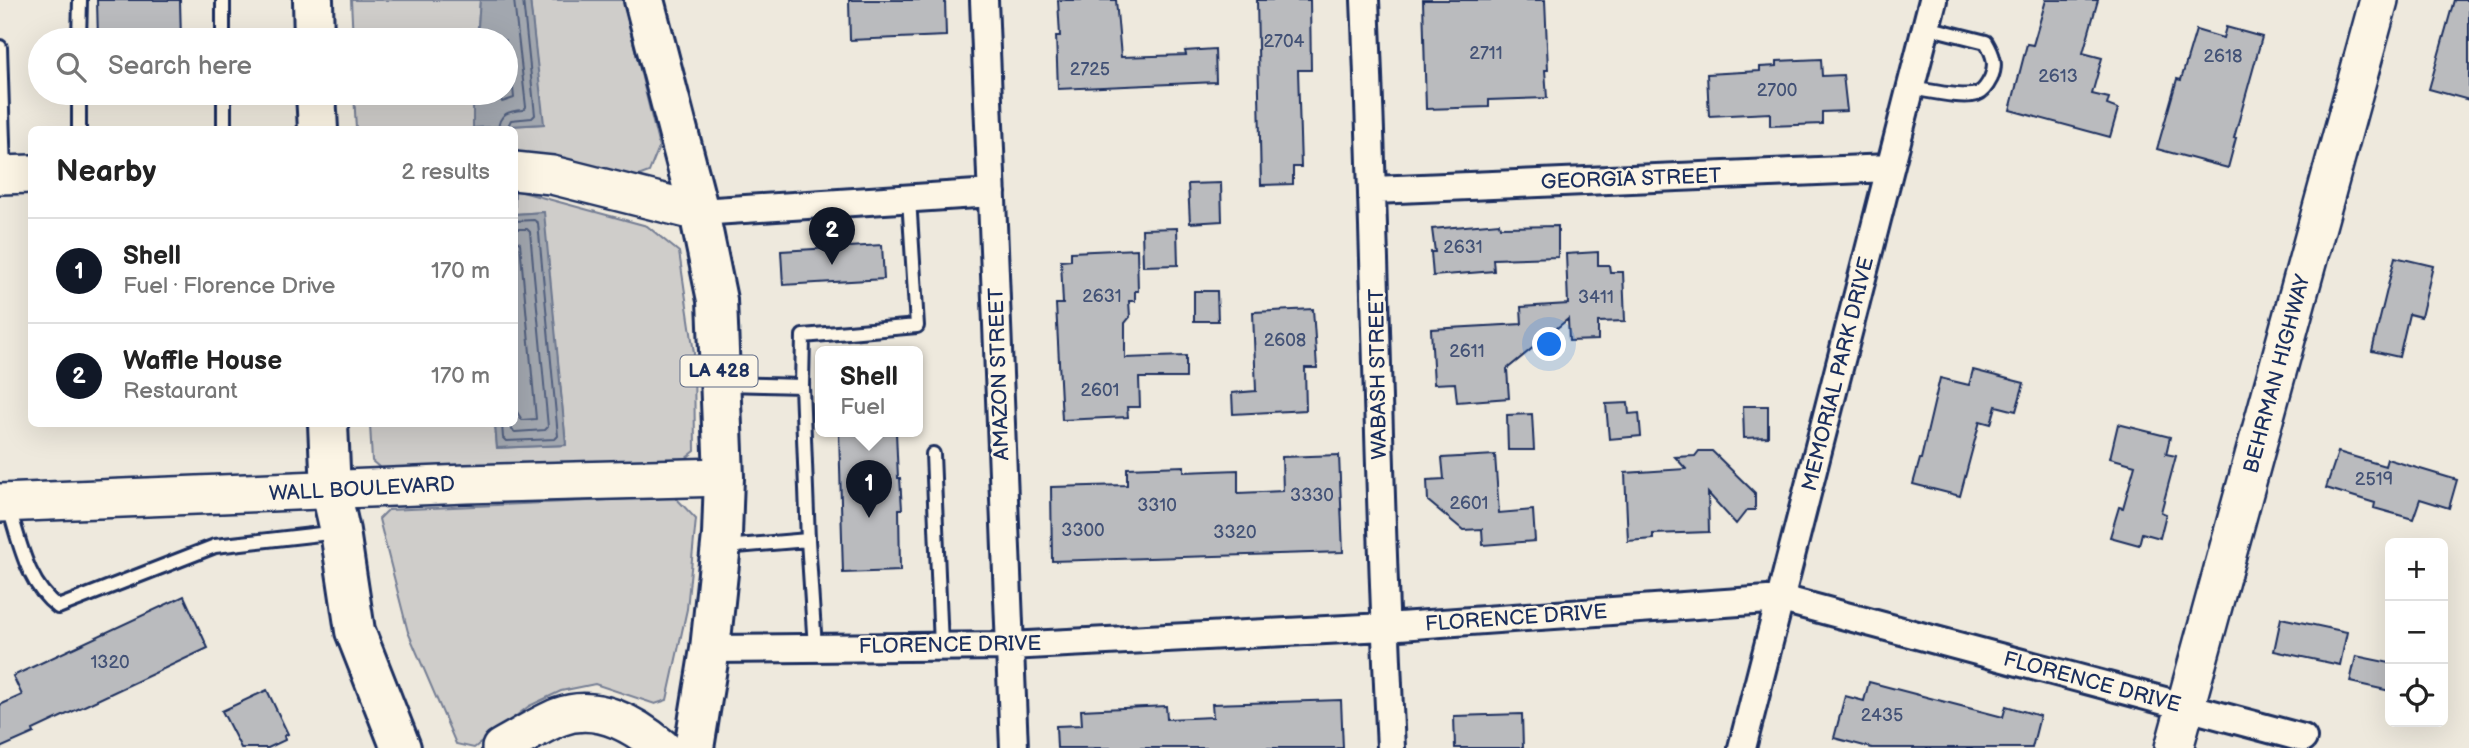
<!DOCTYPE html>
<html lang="en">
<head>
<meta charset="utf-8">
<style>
	:root { --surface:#fff; --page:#f6f6f6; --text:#222; --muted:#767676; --line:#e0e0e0; --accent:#111827 }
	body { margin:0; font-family:"Balsamiq Sans",sans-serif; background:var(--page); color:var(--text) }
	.controls { position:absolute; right:21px; bottom:21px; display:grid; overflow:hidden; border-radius:10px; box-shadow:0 7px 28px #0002 }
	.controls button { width:63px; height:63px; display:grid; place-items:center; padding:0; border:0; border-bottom:2px solid var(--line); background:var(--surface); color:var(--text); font:35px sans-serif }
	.you { position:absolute; left:1550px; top:345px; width:24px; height:24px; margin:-18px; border:5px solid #fff; border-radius:50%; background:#1a73e8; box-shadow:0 0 0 10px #1a73e833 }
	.badge { display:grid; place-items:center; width:46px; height:46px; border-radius:50%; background:var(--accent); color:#fff; font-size:23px; font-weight:700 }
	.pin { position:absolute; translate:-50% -58px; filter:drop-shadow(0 2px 4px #0008) }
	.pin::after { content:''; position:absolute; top:37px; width:24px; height:21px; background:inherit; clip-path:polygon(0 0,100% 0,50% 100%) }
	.popup { position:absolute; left:815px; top:346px; width:108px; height:91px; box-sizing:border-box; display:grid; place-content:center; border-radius:10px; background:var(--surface); filter:drop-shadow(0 2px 5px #0005); font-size:23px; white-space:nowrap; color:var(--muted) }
	.popup b { font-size:26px; color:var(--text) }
	.popup::after { content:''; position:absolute; left:50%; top:100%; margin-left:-14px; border:14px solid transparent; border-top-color:var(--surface) }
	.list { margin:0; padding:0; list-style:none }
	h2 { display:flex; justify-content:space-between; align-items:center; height:91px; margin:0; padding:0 28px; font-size:30px }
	h2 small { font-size:23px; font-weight:400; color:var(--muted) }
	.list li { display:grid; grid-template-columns:46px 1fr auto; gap:21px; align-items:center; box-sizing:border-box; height:105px; padding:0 28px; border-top:2px solid var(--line) }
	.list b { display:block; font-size:26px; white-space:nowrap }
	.list p { margin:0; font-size:23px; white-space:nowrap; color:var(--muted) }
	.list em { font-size:23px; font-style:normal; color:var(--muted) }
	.icon { flex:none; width:38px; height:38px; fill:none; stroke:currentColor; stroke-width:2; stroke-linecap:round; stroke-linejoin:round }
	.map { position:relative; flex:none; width:2469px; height:748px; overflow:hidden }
	.search { position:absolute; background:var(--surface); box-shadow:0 7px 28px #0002; left:28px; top:28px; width:490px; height:77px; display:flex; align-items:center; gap:18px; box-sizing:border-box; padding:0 24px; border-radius:38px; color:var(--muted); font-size:26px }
	.panel { position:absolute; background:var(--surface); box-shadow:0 7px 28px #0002; left:28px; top:126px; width:490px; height:301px; border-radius:10px }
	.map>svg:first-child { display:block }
</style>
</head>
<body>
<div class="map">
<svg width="2469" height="748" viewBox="0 0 2469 748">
	<rect width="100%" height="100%" fill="#eee9dd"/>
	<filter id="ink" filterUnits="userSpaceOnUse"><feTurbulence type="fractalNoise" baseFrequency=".0143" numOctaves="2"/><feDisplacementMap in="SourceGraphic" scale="14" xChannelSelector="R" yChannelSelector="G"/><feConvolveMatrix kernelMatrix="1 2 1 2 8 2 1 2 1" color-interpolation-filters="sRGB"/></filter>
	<g filter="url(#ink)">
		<!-- green -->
		<path fill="#cfcdca" stroke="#757e94" stroke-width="2" d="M351,0H480L477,40H353Z
			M530,0H623L659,147L649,172L630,179L515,155L514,130L356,129L354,93H473V128L543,124Z
			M515,190L647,226L679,252L694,353L695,451L671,470L391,477L372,461L370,424H495L497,448L566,445L543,212L515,214Z
			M675,497L696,519L687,609L667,700L655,704L595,684L561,691L529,706L474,748L456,744L408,632L379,519L388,510Z"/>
		<!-- water -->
		<path fill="#a2a7af" stroke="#6c778f" stroke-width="2" d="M480,0H530L544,124L473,128V93H506V40H477Z
			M544,212L566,445L497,448L495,424H514L515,214Z"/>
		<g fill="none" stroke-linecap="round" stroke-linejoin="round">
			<!-- shore -->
			<path stroke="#515f7e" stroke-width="2" d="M499,93L502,102L514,98L509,48L506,45
				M498,130C499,113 509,111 523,110L526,107L514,0
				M506,130L511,120L532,118L535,115L523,0
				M514,240L520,243L536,419L522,420L514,407
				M502,424L503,438L506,441L555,439L558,436L538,223L534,220L514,221
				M511,424L512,430L515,432L545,430L548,427L530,232L527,229H514"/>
		</g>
		<!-- building -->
		<path fill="#babbbe" stroke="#1b2f5e" stroke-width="2" d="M97,0H180L181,40H98Z
			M849,0H945L946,36L850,40Z
			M1058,0H1116L1121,57L1186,55L1185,51L1215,49L1216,82L1058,89L1056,36H1060Z
			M1257,0H1310L1311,70H1298L1301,167H1293V184L1261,185Z
			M1423,0H1545L1548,70H1545L1547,98L1489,100V107L1426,109Z
			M2046,0H2098L2083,53L2102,58L2092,94L2109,98L2107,105L2118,109L2110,137L2010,110L2027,44L2033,45Z
			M2454,0H2469V100L2429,89Z
			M2226,27L2262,37L2234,138H2236L2228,168L2157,149L2177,79L2181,80L2196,30L2223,38Z
			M1821,59L1822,76L1843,75L1847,111L1822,112V124L1770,126V113L1709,116L1707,74L1760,71V67L1777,66V61Z
			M1221,183L1222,221L1190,223L1188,184Z
			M1499,223L1500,227L1558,226V257L1493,259L1494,271L1433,276L1431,252H1435L1432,229Z
			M1177,228L1178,265L1143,266L1142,229Z
			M882,245L884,279L783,285L781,251Z
			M1137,249L1138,291H1135V301H1129L1130,317L1125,323V358L1186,356V378H1139L1140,407H1127L1128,417L1062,420L1056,304H1063L1061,261L1071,260V252Z
			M1598,252V265H1609L1610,272H1623L1625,321L1598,322V340L1569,341L1568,319L1507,369L1509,398L1457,402L1455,383L1434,384L1431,329L1522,324L1521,307L1568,304L1566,254Z
			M2395,257L2433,266L2421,317L2409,314L2399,357L2372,351Z
			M1194,291H1217L1218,321H1194Z
			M1313,309L1317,368H1305L1306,410L1233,414L1232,393L1256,391L1253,312Z
			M1973,370L2024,383L2016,411L1996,406L1991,424L1980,421L1960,496L1913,484L1920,459H1921L1940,378L1969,385Z
			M1628,403L1629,414L1639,413L1641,436L1609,439L1606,404Z
			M1743,406H1768V437L1744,438Z
			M1532,414L1534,450H1508L1507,415Z
			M2118,424L2170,437L2166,454L2176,456L2161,512L2166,514L2160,538L2142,533L2139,545L2110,537L2119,507L2123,508L2135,465L2110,458Z
			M839,432H896L898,478H900L902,509H899L900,571L843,573Z
			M1699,451H1712L1755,493V510H1747L1736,524L1708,493L1709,532L1653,534V539L1628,541L1625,473L1686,469L1675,457L1695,456Z
			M2338,452L2385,466L2387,459L2457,480L2449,508L2420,499L2413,519L2374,508L2375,503L2326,488Z
			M1339,455L1343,552L1052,561L1051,487L1127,485V468L1184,466V472L1238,470V493L1283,491L1282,457Z
			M1495,455L1499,513L1533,510L1535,541L1483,545L1482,529L1463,530L1428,501L1427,480L1444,479L1442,458Z
			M184,596L208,648L33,730L34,733L0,748V705L22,695L13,676Z
			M2281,618L2347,632L2340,665L2274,651Z
			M2356,656L2390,663V691L2350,682Z
			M1869,682L2003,717L2006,706L2040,716L2032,748H1872L1834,738L1845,696L1864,701Z
			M267,690L288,734L284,736L285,740L268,748H241L222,711Z
			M1341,700L1343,748H1057L1056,726L1082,725L1081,710L1166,706L1167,719L1213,717L1212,704Z
			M1522,714L1523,748H1455L1454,716Z"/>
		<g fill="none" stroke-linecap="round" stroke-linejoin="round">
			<defs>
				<path id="lane" d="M223,0V40
					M79,40L80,0
					M0,47L4,173
					M1910,88C1926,90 1962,99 1977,94C1983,92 1988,84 1991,78C1997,64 1993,54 1986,42L1926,27
					M224,93V130
					M79,130V93
					M726,384L802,386
					M933,454L941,646
					M9,508C20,543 27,584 58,607L215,546L338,532
					M808,540L815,648
					M725,547L808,540L802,386L803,336L917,326L909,198"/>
				<path id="street" d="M984,0L1014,748
					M1365,0C1376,249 1378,499 1391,748
					M1374,190L1889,168
					M699,212L992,193
					M710,649L1008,646L1385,627L1782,599L2303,738
					M1742,748L1933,0"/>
				<path id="secondary" d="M514,171L552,175L699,212
					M0,175L32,174
					M0,503L466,484L724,477
					M501,748C520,738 539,725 559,717C596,703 634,724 662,748
					M2174,748L2379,0"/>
				<path id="primary" d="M313,0L314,40
					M644,0L699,212L717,300L724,477L722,535L710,649L694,748
					M316,93L318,130
					M328,424L331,491L340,531L355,631L401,748"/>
			</defs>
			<!-- lane casing -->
			<use href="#lane" stroke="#1b2f5e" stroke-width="18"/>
			<!-- street casing -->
			<use href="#street" stroke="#1b2f5e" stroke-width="32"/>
			<!-- secondary casing -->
			<use href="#secondary" stroke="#1b2f5e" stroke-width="42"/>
			<!-- primary casing -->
			<use href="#primary" stroke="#1b2f5e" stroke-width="44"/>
			<!-- lane -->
			<use href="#lane" stroke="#fcf5e5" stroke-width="12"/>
			<!-- street -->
			<use href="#street" stroke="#fcf5e5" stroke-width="26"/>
			<!-- secondary -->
			<use href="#secondary" stroke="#fcf5e5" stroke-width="37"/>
			<!-- primary -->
			<use href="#primary" stroke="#fcf5e5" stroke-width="38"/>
		</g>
	</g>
	<g text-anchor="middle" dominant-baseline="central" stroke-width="5" stroke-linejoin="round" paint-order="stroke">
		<!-- number labels -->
		<g font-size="18" fill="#435276">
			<text x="1284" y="41">2704</text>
			<text x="1486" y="53">2711</text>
			<text x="2223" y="56">2618</text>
			<text x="1090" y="69">2725</text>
			<text x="2058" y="76">2613</text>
			<text x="1777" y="90">2700</text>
			<text x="1463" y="247">2631</text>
			<text x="1102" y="296">2631</text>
			<text x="1596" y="297">3411</text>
			<text x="1285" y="340">2608</text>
			<text x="1467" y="351">2611</text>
			<text x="1100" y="390">2601</text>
			<text x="2374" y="479">2519</text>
			<text x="1312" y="495">3330</text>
			<text x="1469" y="503">2601</text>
			<text x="1157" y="505">3310</text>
			<text x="1083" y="530">3300</text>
			<text x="1235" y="532">3320</text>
			<text x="110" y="662">1320</text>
			<text x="1882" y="715">2435</text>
		</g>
		<!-- shield labels -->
		<rect fill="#fcf5e5" stroke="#5e6a86" stroke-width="2" x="680.5" y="355.5" width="77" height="31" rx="5"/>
		<g font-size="19" font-weight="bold" fill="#1b2f5e">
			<text x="719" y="371">LA 428</text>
		</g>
		<!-- street labels -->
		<g font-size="21" fill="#1b2f5e" stroke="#fcf5e5">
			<text transform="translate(1631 179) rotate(-2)">GEORGIA STREET</text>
			<text transform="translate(999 374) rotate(-92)">AMAZON STREET</text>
			<text transform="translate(1378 374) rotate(-91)">WABASH STREET</text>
			<text transform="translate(1838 374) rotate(-76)">MEMORIAL PARK DRIVE</text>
			<text transform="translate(2277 374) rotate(-75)">BEHRMAN HIGHWAY</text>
			<text transform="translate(362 489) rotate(-3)">WALL BOULEVARD</text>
			<text transform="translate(1516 618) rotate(-4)">FLORENCE DRIVE</text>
			<text transform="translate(950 645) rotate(-1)">FLORENCE DRIVE</text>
			<text transform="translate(2092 682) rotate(15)">FLORENCE DRIVE</text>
		</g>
	</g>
</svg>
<div class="controls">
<button>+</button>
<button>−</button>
<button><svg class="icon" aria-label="locate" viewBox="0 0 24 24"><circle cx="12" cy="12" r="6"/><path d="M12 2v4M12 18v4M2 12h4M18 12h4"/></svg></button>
</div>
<div class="you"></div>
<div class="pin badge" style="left:869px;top:518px">1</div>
<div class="popup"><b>Shell</b>Fuel</div>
<div class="pin badge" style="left:832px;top:265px">2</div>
<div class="search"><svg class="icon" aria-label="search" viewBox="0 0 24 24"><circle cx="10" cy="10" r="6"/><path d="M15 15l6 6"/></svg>Search here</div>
<section class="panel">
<h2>Nearby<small>2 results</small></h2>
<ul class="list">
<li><span class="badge">1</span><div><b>Shell</b><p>Fuel · Florence Drive</p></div><em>170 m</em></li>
<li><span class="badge">2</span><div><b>Waffle House</b><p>Restaurant</p></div><em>170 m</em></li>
</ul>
</section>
</div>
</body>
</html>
